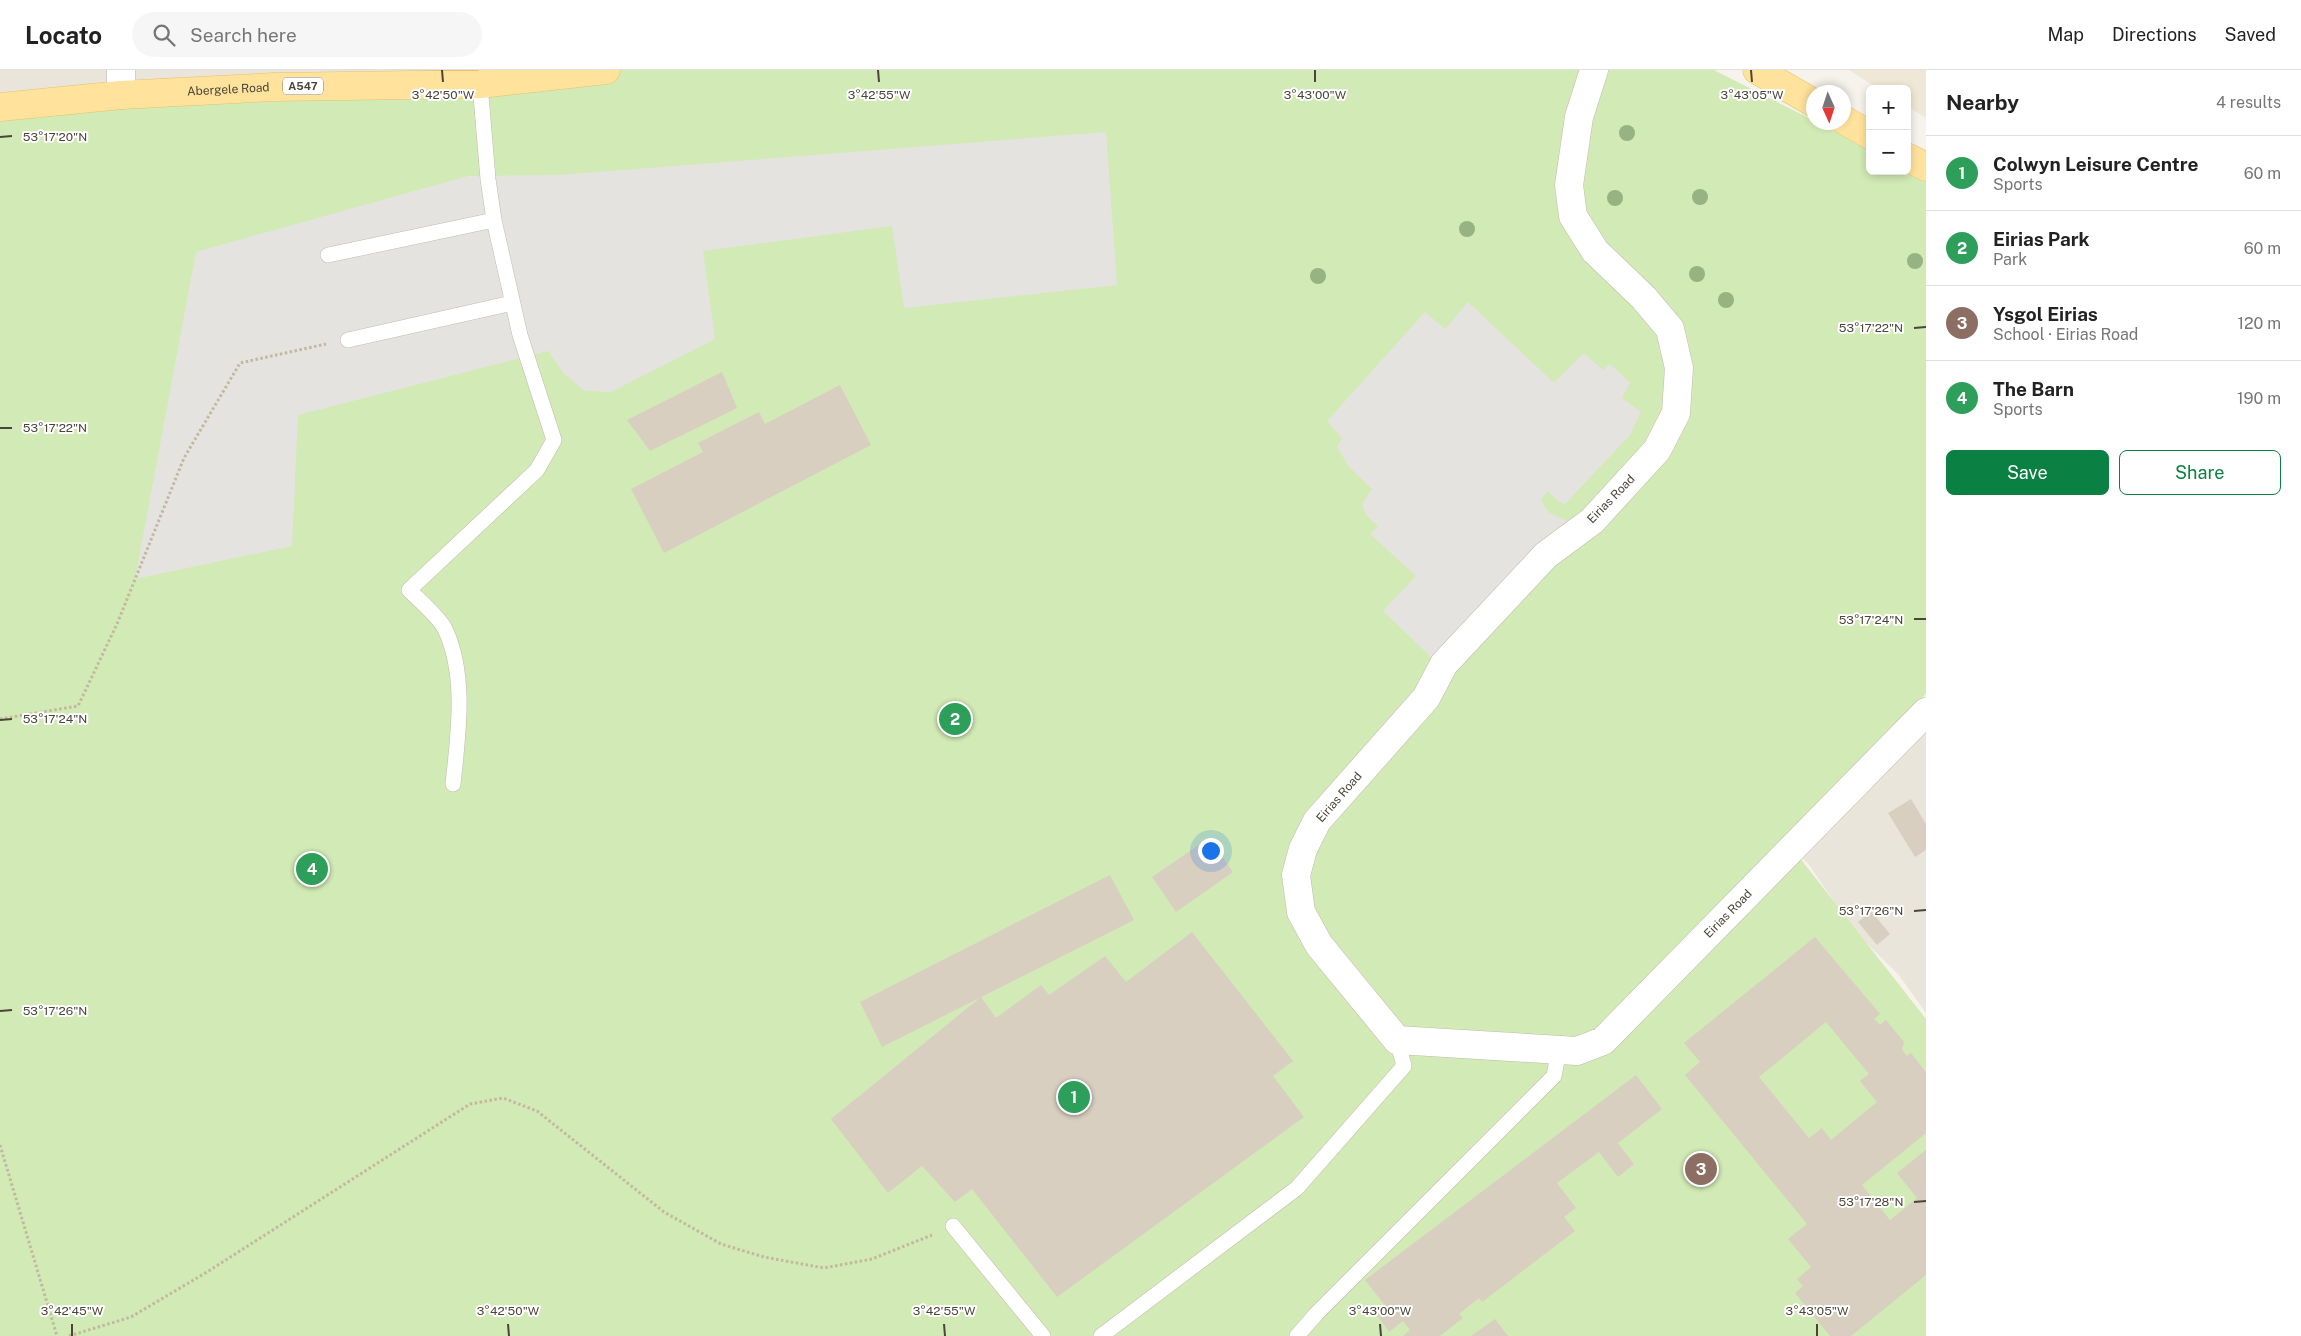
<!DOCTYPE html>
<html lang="en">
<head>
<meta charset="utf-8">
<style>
	:root { --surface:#fff; --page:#f6f6f6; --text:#222; --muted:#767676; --line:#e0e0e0; --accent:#0b8043 }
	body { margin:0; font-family:"Public Sans",sans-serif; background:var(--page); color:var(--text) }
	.controls { position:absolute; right:15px; top:15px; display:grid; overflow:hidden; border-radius:8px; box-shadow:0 2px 8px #0003 }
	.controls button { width:45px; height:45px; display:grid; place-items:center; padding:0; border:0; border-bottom:1px solid var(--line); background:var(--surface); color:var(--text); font:25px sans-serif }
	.compass { position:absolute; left:1806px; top:15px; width:45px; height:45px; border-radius:50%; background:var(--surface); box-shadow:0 2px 8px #0003; rotate:177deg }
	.you { position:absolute; left:1210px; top:780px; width:18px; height:18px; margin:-12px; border:4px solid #fff; border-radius:50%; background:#1a73e8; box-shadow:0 0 0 8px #1a73e833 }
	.badge { display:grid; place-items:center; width:32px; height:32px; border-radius:50%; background:var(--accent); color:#fff; font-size:16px; font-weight:700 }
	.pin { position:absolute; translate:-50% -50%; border:2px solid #fff; box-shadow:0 1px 5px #0006 }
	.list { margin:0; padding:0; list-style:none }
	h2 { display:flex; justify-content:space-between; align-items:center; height:65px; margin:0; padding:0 20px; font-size:21px }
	h2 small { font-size:16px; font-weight:400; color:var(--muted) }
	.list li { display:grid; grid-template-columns:32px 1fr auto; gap:15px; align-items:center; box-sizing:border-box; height:75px; padding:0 20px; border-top:1px solid var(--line) }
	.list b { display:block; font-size:19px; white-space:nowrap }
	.list p { margin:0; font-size:16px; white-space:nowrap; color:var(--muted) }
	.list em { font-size:16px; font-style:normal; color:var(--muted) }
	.actions { display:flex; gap:10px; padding:15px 20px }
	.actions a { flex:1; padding:11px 0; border:1px solid var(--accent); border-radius:8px; text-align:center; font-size:18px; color:var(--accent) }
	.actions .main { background:var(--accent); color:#fff }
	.icon { flex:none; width:28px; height:28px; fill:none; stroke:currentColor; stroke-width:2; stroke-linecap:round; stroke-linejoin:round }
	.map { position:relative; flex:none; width:1926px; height:1266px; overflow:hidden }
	header { display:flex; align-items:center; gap:30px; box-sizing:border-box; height:70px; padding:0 25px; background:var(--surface); border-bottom:1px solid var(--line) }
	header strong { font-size:24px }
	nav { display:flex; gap:28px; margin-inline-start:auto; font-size:18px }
	.search { width:350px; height:45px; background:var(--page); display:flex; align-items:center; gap:12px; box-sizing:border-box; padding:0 18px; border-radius:28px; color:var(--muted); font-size:19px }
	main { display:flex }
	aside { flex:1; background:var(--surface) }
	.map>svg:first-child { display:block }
</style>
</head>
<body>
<header>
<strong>Locato</strong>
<div class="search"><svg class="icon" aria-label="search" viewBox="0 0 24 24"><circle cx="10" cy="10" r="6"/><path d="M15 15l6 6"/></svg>Search here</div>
<nav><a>Map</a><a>Directions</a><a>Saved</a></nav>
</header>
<main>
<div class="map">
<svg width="1926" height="1266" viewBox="0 0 1926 1266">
	<rect width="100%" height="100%" fill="#f6f3ec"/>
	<!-- residential -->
	<path fill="#eae5da" d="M0,0H606L0,37Z
		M1926,642V943L1898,904L1853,860L1810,796L1792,778Z"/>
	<!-- education -->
	<path fill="#efe8d6" d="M1849,0H1926V48L1907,36V19H1879Z"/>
	<!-- green -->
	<path fill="#d2eab5" d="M606,0H1714L1870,79V101H1907L1926,108V623L1892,675L1792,778L1926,949V1266H0V37Z"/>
	<!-- parking -->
	<path fill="#e5e3e0" d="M1106,62L1117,215L904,238L892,156L703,181L715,269L611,322L585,321L564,304L548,281L298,345L292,476L135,509L196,182L468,106L559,105Z
		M1468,232L1554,313L1584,283L1603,300L1610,294L1630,313L1622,328L1641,342L1630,365L1564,435L1547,421L1541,430L1548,442L1567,451L1538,473L1449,568L1433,589L1383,541L1416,506L1370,464L1378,456L1366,445L1362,434L1372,419L1349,397L1337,377L1342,368L1327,351L1425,242L1445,259Z"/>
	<!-- building -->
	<path fill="#d8cfc1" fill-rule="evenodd" d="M722,302L737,338L650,381L627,350Z
		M840,315L871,375L664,483L631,419L703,382L698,373L759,342L765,354Z
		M1911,729L1926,754V780L1915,787L1888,743Z
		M1209,768L1233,802L1176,842L1152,807Z
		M1110,805L1134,850L882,977L860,932Z
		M1871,841L1890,864L1877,875L1858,852Z
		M1192,862L1293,991L1273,1006L1304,1047L1057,1227L972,1119L955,1132L922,1096L888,1123L831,1049L981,927L996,948L1041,915L1049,925L1105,886L1126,912Z
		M1815,867L1880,944L1874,949L1880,955L1886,950L1904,972L1902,980L1907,986L1911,983L1926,1002V1063L1862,1115L1890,1150L1917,1128L1897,1103L1926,1080V1205L1851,1266H1830L1795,1223L1803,1216L1797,1209L1811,1197L1788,1169L1807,1154L1685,1005L1700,992L1684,973ZM1826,952L1869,1004L1860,1011L1877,1032L1831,1070L1822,1058L1809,1068L1759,1007Z
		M1636,1005L1662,1039L1618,1073L1634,1094L1618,1107L1599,1082L1557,1113L1576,1138L1564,1147L1575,1161L1482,1232L1479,1228L1459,1244L1463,1248L1440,1266H1403L1410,1260L1403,1251L1389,1262L1377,1245L1387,1238L1365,1210Z
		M1495,1249L1508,1266H1471Z"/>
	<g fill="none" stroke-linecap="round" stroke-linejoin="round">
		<defs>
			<path id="lane" d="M328,185L494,150
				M348,270L512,233
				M453,714C458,666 467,605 445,559C439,547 419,530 409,520L537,400L554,370L520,265L494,150L488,109L480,14
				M953,1156L1043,1266
				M1101,1266L1297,1118L1404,996L1397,970
				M1297,1266L1317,1243L1554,1006L1559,980"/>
			<g id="street">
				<path d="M121,0V25"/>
				<path id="s1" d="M1594,0L1579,47L1569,115L1573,146L1595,181L1644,228L1670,259L1679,298L1676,343L1657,380L1592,451L1546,485L1444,594L1426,628L1317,751L1303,779L1296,805L1301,842L1319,875L1397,970L1577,981L1603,971L1926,642"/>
			</g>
			<g id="primary">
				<path d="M1757,0L1814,33"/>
				<path id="s2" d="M0,37L121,25L274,17L480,14L606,0"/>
				<path d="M1844,50L1870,65"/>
				<path d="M1907,87L1926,97"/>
			</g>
		</defs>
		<!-- lane casing -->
		<use href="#lane" stroke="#c2bbae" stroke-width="16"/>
		<!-- street casing -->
		<use href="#street" stroke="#c2bbae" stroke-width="29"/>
		<!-- primary casing -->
		<use href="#primary" stroke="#e6c16a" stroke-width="29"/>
		<!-- path -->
		<path stroke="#c4b79f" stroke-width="3" stroke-dasharray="2.5 2.5" stroke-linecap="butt" d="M0,649L78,636L117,554L184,388L240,293L326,274
			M0,1075L57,1266
			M69,1266L131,1247L207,1202L470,1034L503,1028L537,1041L664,1142L721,1174L764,1187L824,1198L872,1189L932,1165"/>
		<!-- lane -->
		<use href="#lane" stroke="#fff" stroke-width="15"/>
		<!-- street -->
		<use href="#street" stroke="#fff" stroke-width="28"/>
		<!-- primary -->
		<use href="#primary" stroke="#ffe39c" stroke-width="28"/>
	</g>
	<!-- trees -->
	<g fill="#97b381">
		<circle cx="1627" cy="63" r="8"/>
		<circle cx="1700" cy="127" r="8"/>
		<circle cx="1615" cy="128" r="8"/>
		<circle cx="1467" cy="159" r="8"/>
		<circle cx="1915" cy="191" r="8"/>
		<circle cx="1697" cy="204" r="8"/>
		<circle cx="1318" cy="206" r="8"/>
		<circle cx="1726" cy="230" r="8"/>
	</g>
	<!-- ticks -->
	<path fill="none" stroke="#4b4439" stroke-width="2" d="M442,0L443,12M878,0L879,12M1315,0V12M1751,0L1752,12M0,67L12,66M1914,258L1926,257M0,358H12M1914,549H1926M0,650L12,649M1914,841L1926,840M0,941L12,940M1914,1132L1926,1131M72,1254V1266M508,1254L509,1266M944,1254L945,1266M1380,1254L1381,1266M1817,1254V1266"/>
	<g text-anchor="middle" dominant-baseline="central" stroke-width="4" stroke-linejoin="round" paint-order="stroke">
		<!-- shield labels -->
		<rect fill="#fff" stroke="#817c74" stroke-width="1" x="283" y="7.5" width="40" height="17" rx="4"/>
		<g font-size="11" font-weight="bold" fill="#4b4439">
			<text x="303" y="16">A547</text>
		</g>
		<!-- street labels -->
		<g font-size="12" fill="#4b4439" stroke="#fff">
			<text stroke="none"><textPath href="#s2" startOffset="229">Abergele Road</textPath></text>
			<text transform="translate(1611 429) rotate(-46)">Eirias Road</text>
			<text transform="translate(1339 727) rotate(-49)">Eirias Road</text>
			<text stroke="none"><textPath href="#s1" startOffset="1574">Eirias Road</textPath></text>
		</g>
	</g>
	<g font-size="12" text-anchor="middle" fill="#4b4439" stroke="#fff" stroke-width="4" stroke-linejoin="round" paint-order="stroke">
		<text x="443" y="29">3°42'50"W</text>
		<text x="879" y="29">3°42'55"W</text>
		<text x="1315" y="29">3°43'00"W</text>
		<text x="1752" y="29">3°43'05"W</text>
		<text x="55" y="71">53°17'20"N</text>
		<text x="1871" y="262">53°17'22"N</text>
		<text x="55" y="362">53°17'22"N</text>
		<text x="1871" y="554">53°17'24"N</text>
		<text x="55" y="653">53°17'24"N</text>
		<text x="1871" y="845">53°17'26"N</text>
		<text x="55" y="945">53°17'26"N</text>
		<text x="1871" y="1136">53°17'28"N</text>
		<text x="72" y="1245">3°42'45"W</text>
		<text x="508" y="1245">3°42'50"W</text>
		<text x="944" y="1245">3°42'55"W</text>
		<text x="1380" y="1245">3°43'00"W</text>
		<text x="1817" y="1245">3°43'05"W</text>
	</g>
</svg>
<div class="controls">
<button>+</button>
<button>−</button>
</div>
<svg class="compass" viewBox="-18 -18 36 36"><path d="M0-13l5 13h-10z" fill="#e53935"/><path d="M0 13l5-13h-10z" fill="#767676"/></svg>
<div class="you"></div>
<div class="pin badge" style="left:1074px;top:1027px;background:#2e9e5b">1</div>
<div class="pin badge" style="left:955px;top:649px;background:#2e9e5b">2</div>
<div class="pin badge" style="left:1701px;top:1099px;background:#8d6e63">3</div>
<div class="pin badge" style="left:312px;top:799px;background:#2e9e5b">4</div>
</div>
<aside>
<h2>Nearby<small>4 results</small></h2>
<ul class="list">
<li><span class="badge" style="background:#2e9e5b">1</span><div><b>Colwyn Leisure Centre</b><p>Sports</p></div><em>60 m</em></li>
<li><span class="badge" style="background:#2e9e5b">2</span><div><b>Eirias Park</b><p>Park</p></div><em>60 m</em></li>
<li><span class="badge" style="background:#8d6e63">3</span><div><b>Ysgol Eirias</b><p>School · Eirias Road</p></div><em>120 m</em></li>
<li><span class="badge" style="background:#2e9e5b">4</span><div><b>The Barn</b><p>Sports</p></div><em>190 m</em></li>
</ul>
<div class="actions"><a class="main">Save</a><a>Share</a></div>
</aside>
</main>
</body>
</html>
